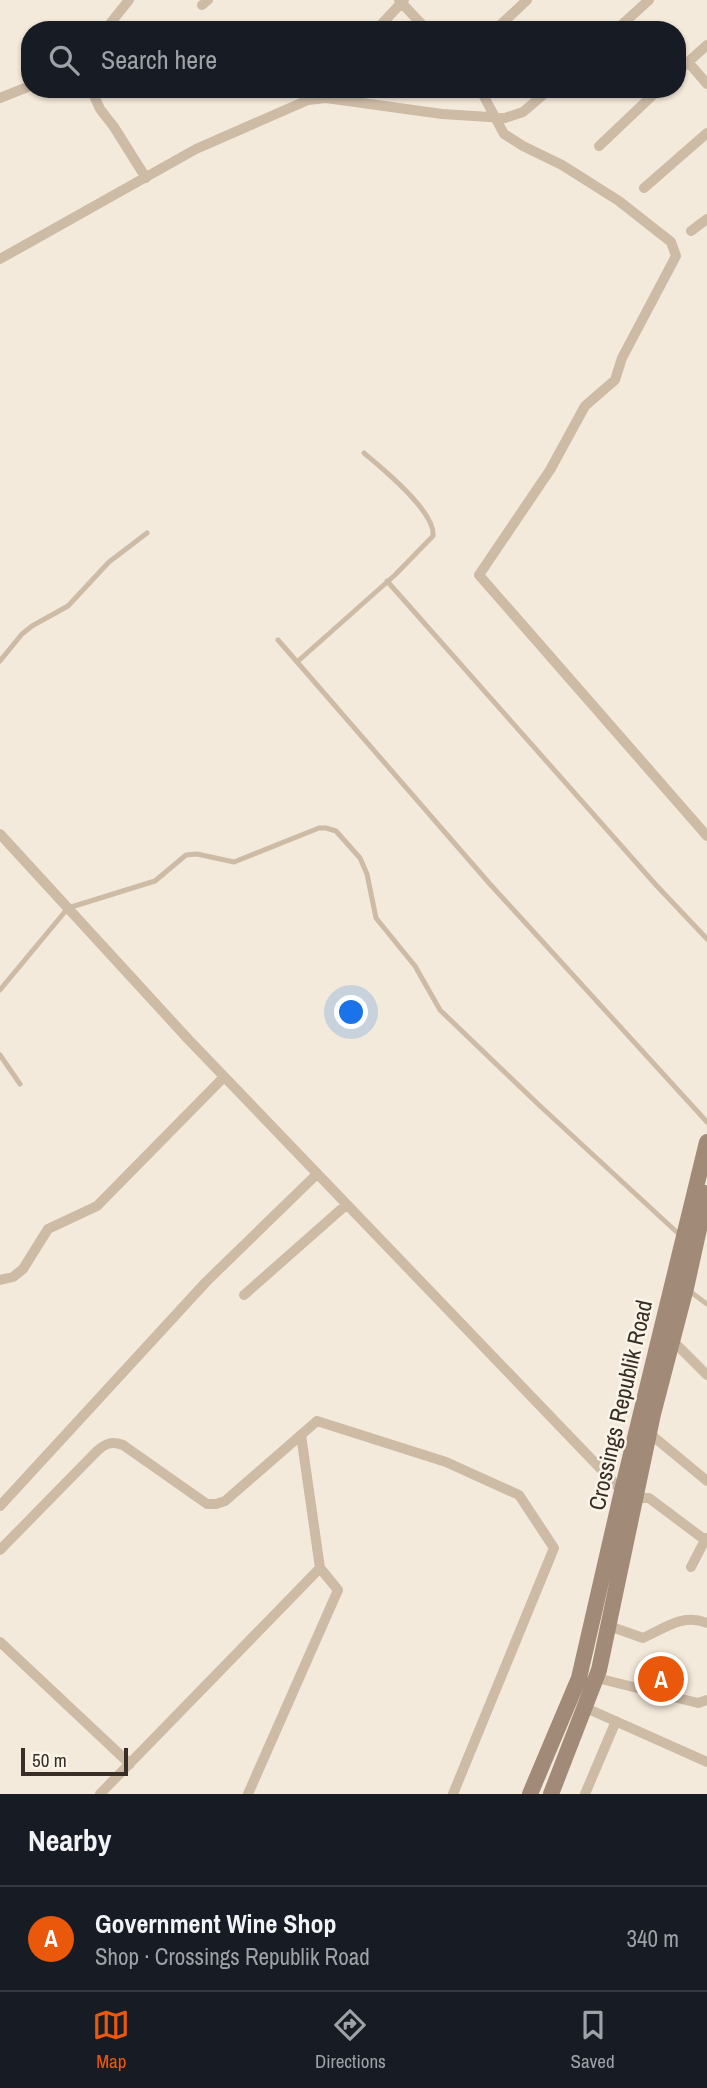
<!DOCTYPE html>
<html lang="en">
<head>
<meta charset="utf-8">
<style>
	:root { --surface:#171b24; --page:#242831; --text:#f1f3f6; --muted:#9ea1a6; --line:#363941; --accent:#ea580c }
	body { margin:0; font-family:"Archivo Narrow",sans-serif; background:var(--page); color:var(--text) }
	.scale { position:absolute; left:21px; bottom:18px; width:107px; box-sizing:border-box; padding-left:7px; border:4px solid #382e27; border-top:0; font-size:19px; line-height:24px; white-space:nowrap; color:#382e27; -webkit-text-stroke:5px #fbf4e8; paint-order:stroke }
	.you { position:absolute; left:352px; top:1013px; width:24px; height:24px; margin:-18px; border:5px solid #fff; border-radius:50%; background:#1a73e8; box-shadow:0 0 0 10px #1a73e833 }
	.badge { display:grid; place-items:center; width:46px; height:46px; border-radius:50%; background:var(--accent); color:#fff; font-size:23px; font-weight:700 }
	.pin { position:absolute; translate:-50% -50%; border:4px solid #fff; box-shadow:0 2px 7px #0006 }
	.list { margin:0; padding:0; list-style:none }
	h2 { display:flex; justify-content:space-between; align-items:center; height:91px; margin:0; padding:0 28px; font-size:30px }
	h2 small { font-size:23px; font-weight:400; color:var(--muted) }
	.list li { display:grid; grid-template-columns:46px 1fr auto; gap:21px; align-items:center; box-sizing:border-box; height:105px; padding:0 28px; border-top:2px solid var(--line) }
	.list b { display:block; font-size:26px; white-space:nowrap }
	.list p { margin:0; font-size:23px; white-space:nowrap; color:var(--muted) }
	.list em { font-size:23px; font-style:normal; color:var(--muted) }
	.icon { flex:none; width:38px; height:38px; fill:none; stroke:currentColor; stroke-width:2; stroke-linecap:round; stroke-linejoin:round }
	.map { position:relative; flex:none; width:707px; height:1794px; overflow:hidden }
	.search { position:absolute; background:var(--surface); box-shadow:0 2px 5px #0004; left:21px; right:21px; top:21px; height:77px; display:flex; align-items:center; gap:18px; box-sizing:border-box; padding:0 24px; border-radius:28px; color:var(--muted); font-size:26px }
	.sheet { height:196px; background:var(--surface) }
	nav { display:flex; justify-content:space-around; align-items:center; box-sizing:border-box; height:98px; border-top:2px solid var(--line); background:var(--surface); font-size:19px; color:var(--muted) }
	nav a { display:grid; justify-items:center; gap:4px }
	nav .on { color:var(--accent) }
	.map>svg:first-child { display:block }
</style>
</head>
<body>
<div class="map">
<svg width="707" height="1794" viewBox="0 0 707 1794">
	<defs>
		<filter id="shadow"><feDropShadow dx="5.5" dy="3" stdDeviation="3.5" flood-color="#0004"/></filter>
	</defs>
	<rect width="100%" height="100%" fill="#f4eadb"/>
	<!-- building -->
	<path fill="#ce6f3f" filter="url(#shadow)" d="M655,1665L672,1669L668,1687L651,1683Z"/>
	<g fill="none" stroke-linecap="round" stroke-linejoin="round">
		<!-- lane -->
		<path stroke="#cdbba6" stroke-width="5" d="M387,581L656,885L707,939
			M278,640L489,883L707,1122
			M0,661L22,634L32,626L68,606L109,562L147,533
			M297,662L395,575L433,536C436,512 382,468 364,453
			M0,990L68,908L155,881L186,855L197,854L234,862L319,828H326L336,831L360,858L367,874L376,918L415,966L440,1010L539,1105L681,1236
			M0,1055L20,1084
			M688,1290L707,1304"/>
		<!-- street -->
		<path stroke="#cdbba6" stroke-width="10" d="M399,0L427,30
			M202,5L208,0
			M378,28L404,0
			M105,30L129,0
			M495,30L527,0
			M616,30L649,0
			M688,62L707,84
			M677,72L707,45
			M91,89L100,109L114,127L146,178
			M480,89L504,134L523,146L562,165L619,201L671,242L676,256L622,358L615,380L585,406L550,470L479,575L707,836
			M0,98L30,86
			M599,146L659,89
			M644,188L707,133
			M691,231L707,219
			M0,259L196,149L308,100L326,98L442,114L505,118L523,112L550,89
			M0,834L188,1039L622,1491L635,1498H649L705,1540L707,1538
			M0,1280L13,1277L23,1269L48,1229L97,1206L224,1077
			M244,1295L346,1205
			M672,1340L707,1375
			M649,1433L707,1481
			M0,1506L206,1282L317,1174
			M0,1550L97,1451C106,1443 112,1441 123,1445L207,1504H216L225,1501L317,1421L446,1462L519,1495L554,1548L453,1794
			M691,1567L705,1540L707,1542
			M609,1626L643,1638C665,1628 683,1613 707,1623
			M0,1642L130,1764
			M597,1678L698,1703L707,1700
			M586,1708L707,1762
			M100,1794L320,1568L301,1435
			M248,1794L338,1590L320,1568
			M585,1794L616,1721"/>
		<!-- secondary -->
		<path stroke="#a18a77" stroke-width="16" d="M530,1794L579,1678L622,1491L707,1142
			M551,1794L599,1670L653,1414L686,1288L707,1193"/>
	</g>
	<g text-anchor="middle" dominant-baseline="central" stroke-width="5" stroke-linejoin="round" paint-order="stroke">
		<!-- street labels -->
		<g font-size="23" fill="#382e27" stroke="#fbf4e8">
			<text transform="translate(620 1405) rotate(-77)">Crossings Republik Road</text>
		</g>
	</g>
</svg>
<div class="scale">50 m</div>
<div class="you"></div>
<div class="pin badge" style="left:661px;top:1679px">A</div>
<div class="search"><svg class="icon" aria-label="search" viewBox="0 0 24 24"><circle cx="10" cy="10" r="6"/><path d="M15 15l6 6"/></svg>Search here</div>
</div>
<section class="sheet">
<h2>Nearby<small></small></h2>
<ul class="list">
<li><span class="badge">A</span><div><b>Government Wine Shop</b><p>Shop · Crossings Republik Road</p></div><em>340 m</em></li>
</ul>
</section>
<nav>
<a class="on"><svg class="icon" aria-label="map" viewBox="0 0 24 24"><path d="M3 6l6-2 6 2 6-2v14l-6 2-6-2-6 2zM9 4v14M15 6v14"/></svg>Map</a>
<a><svg class="icon" aria-label="directions" viewBox="0 0 24 24"><path d="M12 3l9 9-9 9-9-9zM9 14v-3h6M13 9l2 2-2 2"/></svg>Directions</a>
<a><svg class="icon" aria-label="saved" viewBox="0 0 24 24"><path d="M7 4h10v16l-5-4-5 4z"/></svg>Saved</a>
</nav>
</body>
</html>
